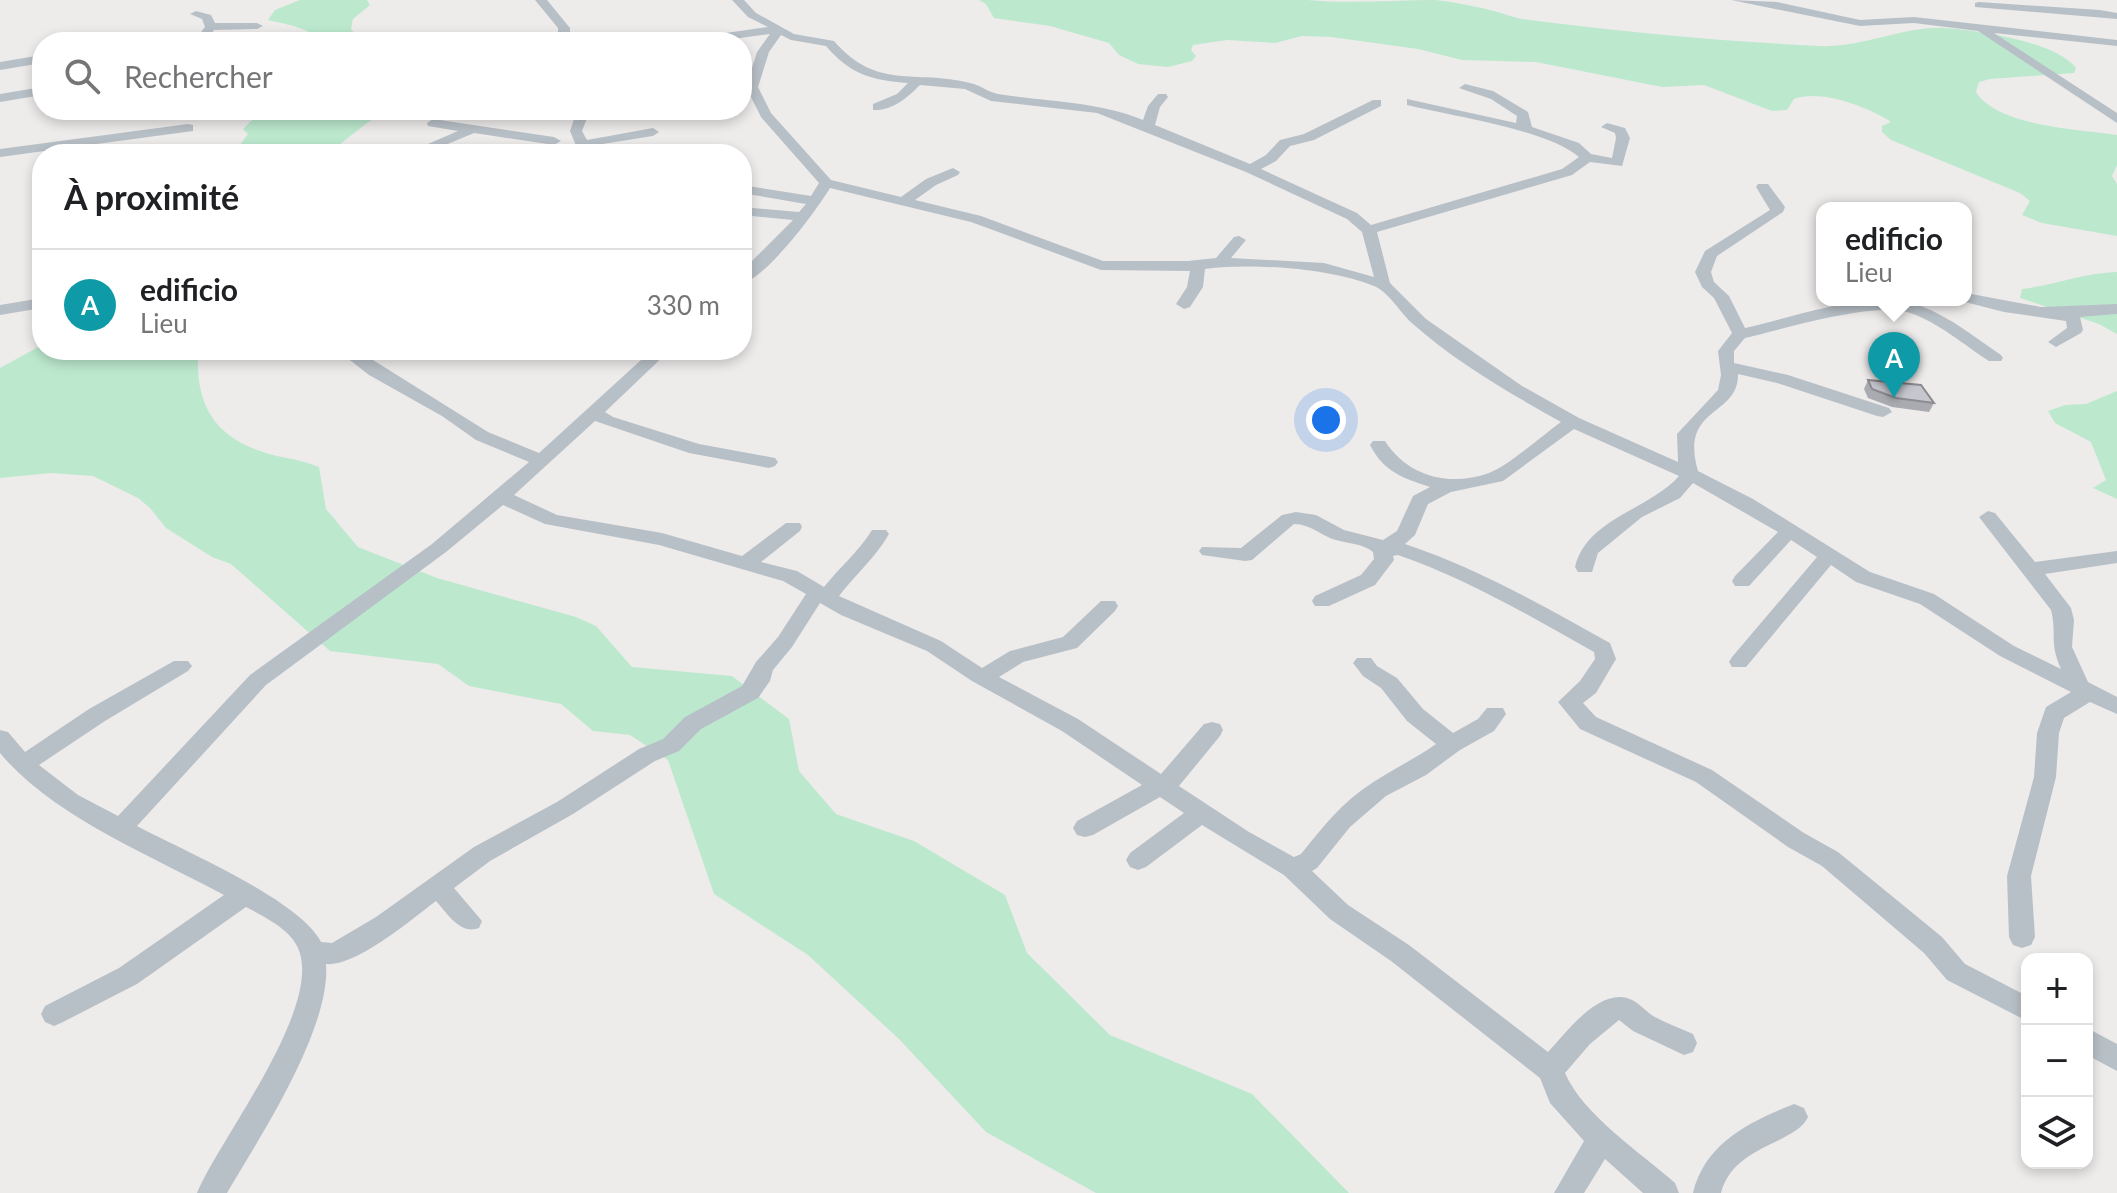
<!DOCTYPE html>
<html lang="fr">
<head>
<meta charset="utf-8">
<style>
	:root { --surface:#fff; --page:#f6f6f6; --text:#202124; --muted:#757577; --line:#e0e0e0; --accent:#0b8043 }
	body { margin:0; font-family:Lato,sans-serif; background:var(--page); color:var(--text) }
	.controls { position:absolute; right:24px; bottom:24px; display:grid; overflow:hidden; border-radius:16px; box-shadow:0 4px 12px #0003 }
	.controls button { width:72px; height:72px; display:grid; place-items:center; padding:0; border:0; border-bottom:2px solid var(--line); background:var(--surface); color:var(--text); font:40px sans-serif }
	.you { position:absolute; left:1326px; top:420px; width:28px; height:28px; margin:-20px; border:6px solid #fff; border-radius:50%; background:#1a73e8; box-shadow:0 0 0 12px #1a73e833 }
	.badge { display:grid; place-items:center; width:52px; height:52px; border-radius:50%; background:var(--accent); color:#fff; font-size:26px; font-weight:700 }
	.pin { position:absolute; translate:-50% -66px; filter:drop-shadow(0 2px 4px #0008) }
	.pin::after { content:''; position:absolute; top:42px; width:28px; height:24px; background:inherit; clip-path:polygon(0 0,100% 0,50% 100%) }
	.popup { position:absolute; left:1816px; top:202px; width:156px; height:104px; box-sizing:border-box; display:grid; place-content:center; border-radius:16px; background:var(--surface); filter:drop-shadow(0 2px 6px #0005); font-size:26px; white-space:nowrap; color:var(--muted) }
	.popup b { font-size:30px; color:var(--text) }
	.popup::after { content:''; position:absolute; left:50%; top:100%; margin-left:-16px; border:16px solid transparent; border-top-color:var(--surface) }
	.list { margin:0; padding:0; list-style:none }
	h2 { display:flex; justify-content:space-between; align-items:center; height:104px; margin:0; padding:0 32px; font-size:34px }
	h2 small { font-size:26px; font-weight:400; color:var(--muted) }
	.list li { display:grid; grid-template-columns:52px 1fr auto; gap:24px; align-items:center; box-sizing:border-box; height:112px; padding:0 32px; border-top:2px solid var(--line) }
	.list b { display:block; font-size:30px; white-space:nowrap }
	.list p { margin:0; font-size:26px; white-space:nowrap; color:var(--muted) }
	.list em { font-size:26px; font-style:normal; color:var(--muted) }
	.icon { flex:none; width:44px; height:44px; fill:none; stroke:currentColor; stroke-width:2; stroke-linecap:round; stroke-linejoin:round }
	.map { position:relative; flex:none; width:2117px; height:1193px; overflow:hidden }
	.search { position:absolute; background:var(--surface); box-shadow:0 4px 12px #0003; left:32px; top:32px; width:720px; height:88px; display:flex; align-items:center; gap:20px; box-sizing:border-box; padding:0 28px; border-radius:32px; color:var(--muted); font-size:30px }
	.panel { position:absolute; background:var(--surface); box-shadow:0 4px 12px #0003; left:32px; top:144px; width:720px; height:216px; border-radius:32px }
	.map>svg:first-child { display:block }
</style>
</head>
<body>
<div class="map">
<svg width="2117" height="1193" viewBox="0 0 2117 1193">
	<rect width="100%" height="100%" fill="#eeebeb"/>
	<!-- green -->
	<path fill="#bce9ce" d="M300,0H367L370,5L353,19L351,29L361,42H315L316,36C300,26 285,24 268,20L275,10Z
		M979,0H1307C1350,4 1394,0 1435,0C1454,2 1475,6 1494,11C1504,13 1513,18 1523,19C1622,32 1721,41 1820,46C1863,48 1903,26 1945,28C1979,31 2055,41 2076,68L2074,73L1990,79L1979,82L1976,92C1998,127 2080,129 2117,135V165L2112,176L2117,184V236L2042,223L2022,215L2030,201L2020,193L1891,140L1882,132V126L1891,122C1868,107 1821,89 1794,99L1787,110L1772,111L1704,85L1662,87L1536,62L1462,60L1418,49L1331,37L1302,36L1275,43L1227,40L1193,45L1191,50L1196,56L1192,61L1168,67L1138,64L1119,55L1109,43L1050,26L994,18L986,4Z
		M262,110H361L375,117L327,154H238L236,150L248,134L243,129Z
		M2117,272V334L2099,324L2020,298L2022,289C2055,285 2083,273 2117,272Z
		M42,345V350H198C195,411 218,441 277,456C292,459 305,461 319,467L326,509L358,547L437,578L576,617L596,626L632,667L732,676L789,719L799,771L836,814L914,841L1005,895L1027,953L1110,1035L1252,1094L1349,1193H1096L986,1132L899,1039L808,955L714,894L668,760L630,735L593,731L561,704L469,686L438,664L330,651L231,564L212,557L166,528L150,508L138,498L93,476L51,473L0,478V368Z
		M2117,391V499L2093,488L2106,480L2091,442L2055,423L2048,411L2065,405L2086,404Z"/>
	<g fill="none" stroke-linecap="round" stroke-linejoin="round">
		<!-- minor -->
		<path fill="#b8c0c7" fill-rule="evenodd" d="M535,0H547L570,28V35L576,42H563L558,36V28Z
			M732,0H744L756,13L794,34L834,41C877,91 915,69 970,83C980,85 988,92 998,94C1048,102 1096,101 1143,120L1148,106L1158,94H1166L1168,97L1160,107L1155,125L1250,164L1266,155L1280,140L1304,134L1373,100H1381V106L1314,140L1290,146L1276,161L1261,169L1357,213L1371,225L1562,169L1579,157C1546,129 1451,116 1407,105V99L1516,123L1517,116L1491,99L1459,88L1465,84L1493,91L1528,112L1532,127L1579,143L1591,154L1612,158L1616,138L1615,133L1601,127L1607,123L1625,128L1630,138L1622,166L1590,162L1572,175L1377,232L1390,283L1426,319L1522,386L1579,418L1678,462L1677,434L1718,390L1721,375L1718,351L1732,333L1714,298L1702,287L1695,272L1705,251L1770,210L1756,187L1758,184H1768L1785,207L1783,212L1717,256L1711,272L1714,282L1729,296L1745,328C1794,317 1874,288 1921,306C1950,317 1976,338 2001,355L2003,358L2001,361H1989C1964,345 1938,322 1910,313C1874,301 1784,329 1745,338L1734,351V363L1788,375L1889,408L1892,412L1883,417L1877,416L1777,383L1738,374C1739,417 1679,406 1698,471L1753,499L1870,572L1934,594L2014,646L2061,669C2049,642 2057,634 2051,610L1979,517L1988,511L1995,513L2035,562L2117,551V563L2045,574L2071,608L2074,620L2072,647L2088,682L2117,697V714L2090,702L2064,718L2059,733L2056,777L2031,876L2035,937L2031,945L2022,948L2013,945L2009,937L2007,876L2034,777L2037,733L2046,707L2071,692L2000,656L1920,604L1856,582L1831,565L1746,667H1732L1729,662L1732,657L1817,557L1791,540L1749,586H1735L1732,581L1735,576L1778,532L1693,483L1680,498L1642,517L1598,553L1592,572H1578L1575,567C1587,518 1649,510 1679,476L1574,429L1503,481L1451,492L1428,504L1415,535L1405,544C1477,568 1544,606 1610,643L1616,659L1596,693L1583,703L1596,717L1712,770L1804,833L1838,852L1942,937L1965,964L2027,996V1021L1947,980L1924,953L1822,866L1788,847L1696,782L1580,729L1558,702L1580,681L1595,659L1594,652C1530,616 1467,579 1398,555L1393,556L1394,560L1375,585L1329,606H1315L1312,601L1315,596L1361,575L1374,559L1373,552C1362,543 1349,544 1336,540C1321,536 1311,524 1294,524L1252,560L1245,561L1202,555L1199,551L1202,547L1241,548L1282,515L1296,512L1316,515L1344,530L1383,540L1397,531L1413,496L1430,487C1403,478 1384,472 1370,445L1373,441H1385C1408,477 1450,487 1489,473C1508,466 1543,435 1561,422C1511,394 1457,363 1413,324C1401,314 1389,292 1374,286C1329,268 1254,263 1205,269L1203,287L1190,307L1184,309L1176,304L1187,287L1190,271L1101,270L971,222L830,188C816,211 769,275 742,284V271L793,220L742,215V207L799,212L806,204L742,193V185L811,196L819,183L761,117L746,87L757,52L770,34L710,42H678L684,39L768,27L748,17ZM781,35L791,40L826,46C851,75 871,80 908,83L897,94L873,104V110C892,111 907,98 920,85L965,89L991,101L1097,113L1246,172L1347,219L1362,232L1374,277L1324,263L1231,258L1246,240L1239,236L1234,237L1216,258L1188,261H1103L981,216L915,200L936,185L958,175L960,172L953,168L926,179L901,197L831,180L771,113L758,87L769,52Z
			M1731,0L1777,2L1860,20L1914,17L2117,40V46L1994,33L2117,113V123L1978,31L1914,23L1860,26Z
			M1979,2L2100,10L2117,13V19L1975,7V3Z
			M196,11L211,15L215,23H257L263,26L257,29L214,30L205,42H193L205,27L202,19L190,14Z
			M42,55V63L0,70V62Z
			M42,87V95L0,102V94Z
			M577,110H622L587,118L582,131L587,140L653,128L659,132L653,136L577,148L570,131Z
			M433,119L554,137L561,141L554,145L474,133L424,154H405L458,131L428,126L427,123Z
			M188,124L193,125V131L0,157V149Z
			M1966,293L2041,307L2117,304V314L2080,317L2083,330L2081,333L2056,347L2048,342L2067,328L2066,321L2004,312L1961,301L1966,300Z
			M42,298V308L0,315V305Z
			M337,350H357L488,432L539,453L652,350H670L605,412L613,417L699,444L775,458L778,462L775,466L769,468L689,453L595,421L514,495L557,515L662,533L742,556L786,523H800L802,527L800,531L761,562L797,571L824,587C840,567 859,551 872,530H886L889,534C876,557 855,575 839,596L941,641L982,668L1010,651L1063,637L1101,601H1115L1118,606L1115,611L1077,648L1023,662L999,677L1078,719L1161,774L1204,724L1212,722L1220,724L1223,730L1220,736L1179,786L1249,832L1294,857L1301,854C1322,828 1343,801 1372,783C1393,769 1415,759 1436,744L1407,721L1381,688L1363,676L1353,663L1357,658H1371L1377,666L1397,678L1423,709L1453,733L1478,719L1487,708H1503L1506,714L1494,731L1460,750L1426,775L1386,796L1350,827L1317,868L1312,871L1348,905L1409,945L1548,1052C1566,1033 1597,990 1627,998C1638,1001 1644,1010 1653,1016C1666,1023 1680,1028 1693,1034L1697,1043L1693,1052L1684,1055L1633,1031L1619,1020L1590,1044L1565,1073C1583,1115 1641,1153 1675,1183L1679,1193H1643L1605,1159L1584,1193H1554L1584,1141L1550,1103L1540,1078L1391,961L1330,919L1284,875L1202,825L1146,867L1138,870L1130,867L1126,860L1130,853L1184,813L1160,797L1093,835L1085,837L1077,835L1073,828L1077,821L1142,785L1062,731L972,681L927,651L841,615L820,603L792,647L773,670L770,681L758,698L701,729L679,751L655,761L573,814L490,861L454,888L482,921L479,928C460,935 448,914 436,901C412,919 356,967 326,964C331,1029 260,1137 227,1193H197C220,1138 324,1007 298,948C290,929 263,916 246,907L137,984L63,1022L54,1026L45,1022L41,1014L45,1006L119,968L224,895C152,856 52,816 0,753V730L8,732L25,752L89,709L174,661H188L192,666L188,671L105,721L39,765L78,795L118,816L250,675L432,544L529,462L476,440L442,416L369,375ZM503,505L545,524L659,545L783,581L806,594L778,637L756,662L742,686L685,717L663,739L639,749L557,802L474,847L376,917L332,943L321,942C300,900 182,850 137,826L266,685L446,552Z
			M2087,1028L2117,1044V1071L2087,1055Z
			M1794,1104L1804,1108L1808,1117C1796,1144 1733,1145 1721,1193H1693C1705,1143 1749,1122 1794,1104Z"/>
	</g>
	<!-- wall -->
	<path fill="#aaabb1" d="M1868,380L1934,403L1929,412L1892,407L1868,398L1864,389Z"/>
	<!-- building -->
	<path fill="#c6c7ce" stroke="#8b8b90" stroke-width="2" d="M1868,380L1921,385L1934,403L1896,398L1872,389Z"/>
</svg>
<div class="controls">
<button>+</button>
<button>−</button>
<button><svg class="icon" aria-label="layers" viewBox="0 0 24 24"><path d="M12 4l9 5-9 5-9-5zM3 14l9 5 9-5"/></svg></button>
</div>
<div class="you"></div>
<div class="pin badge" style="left:1894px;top:398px;background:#0f9aa8">A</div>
<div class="popup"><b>edificio</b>Lieu</div>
<div class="search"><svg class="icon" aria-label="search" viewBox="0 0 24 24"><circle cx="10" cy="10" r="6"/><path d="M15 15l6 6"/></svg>Rechercher</div>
<section class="panel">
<h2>À proximité<small></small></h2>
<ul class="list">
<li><span class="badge" style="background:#0f9aa8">A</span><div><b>edificio</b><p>Lieu</p></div><em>330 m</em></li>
</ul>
</section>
</div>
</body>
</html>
